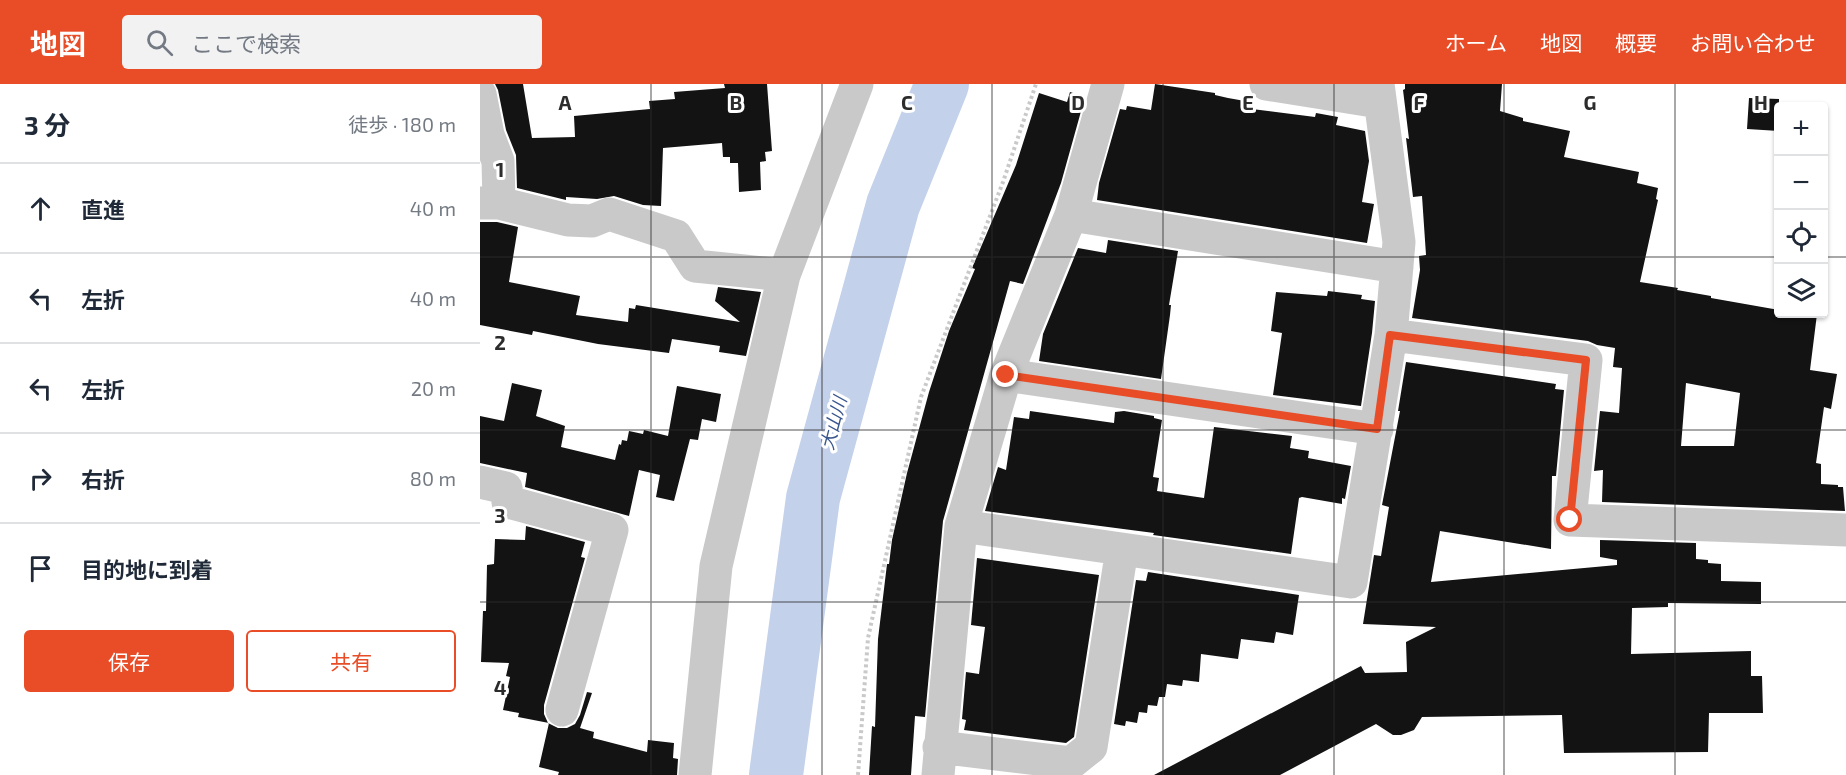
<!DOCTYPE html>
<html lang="ja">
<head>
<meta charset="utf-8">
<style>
	:root { --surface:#fff; --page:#f2f2f3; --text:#1f2937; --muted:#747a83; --line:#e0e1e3; --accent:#e84d28 }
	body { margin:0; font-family:"Exo 2","Noto Sans JP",sans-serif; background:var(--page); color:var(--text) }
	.controls { position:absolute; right:18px; top:18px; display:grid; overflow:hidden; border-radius:6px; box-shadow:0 2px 4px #0004 }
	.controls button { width:54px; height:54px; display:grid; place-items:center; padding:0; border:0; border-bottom:2px solid var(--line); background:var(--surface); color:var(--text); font:30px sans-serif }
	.stop { position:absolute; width:18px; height:18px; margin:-14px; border:4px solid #e84d28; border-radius:50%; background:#fff }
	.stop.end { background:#e84d28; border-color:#fff; box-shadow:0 2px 6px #0008 }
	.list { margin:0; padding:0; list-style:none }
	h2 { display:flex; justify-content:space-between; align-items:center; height:78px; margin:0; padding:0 24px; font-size:26px }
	h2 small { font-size:20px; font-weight:400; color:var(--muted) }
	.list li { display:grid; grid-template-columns:39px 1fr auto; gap:18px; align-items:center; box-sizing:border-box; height:90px; padding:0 24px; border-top:2px solid var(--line) }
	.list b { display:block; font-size:22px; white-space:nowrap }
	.list em { font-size:20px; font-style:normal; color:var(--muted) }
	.actions { display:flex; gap:12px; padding:18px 24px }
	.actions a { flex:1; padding:14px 0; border:2px solid var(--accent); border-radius:6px; text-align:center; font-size:21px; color:var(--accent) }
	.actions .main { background:var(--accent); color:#fff }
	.icon { flex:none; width:33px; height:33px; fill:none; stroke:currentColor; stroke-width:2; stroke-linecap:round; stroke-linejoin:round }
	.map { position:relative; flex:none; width:1366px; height:691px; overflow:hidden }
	header { display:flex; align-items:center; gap:36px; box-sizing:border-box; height:84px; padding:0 30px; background:var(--accent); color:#fff }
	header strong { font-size:28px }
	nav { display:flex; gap:33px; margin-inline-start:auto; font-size:21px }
	.search { width:420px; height:54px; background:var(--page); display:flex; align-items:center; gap:15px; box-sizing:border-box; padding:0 21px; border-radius:6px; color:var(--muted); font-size:22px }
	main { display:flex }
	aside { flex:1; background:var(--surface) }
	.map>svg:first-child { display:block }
</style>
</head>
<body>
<header>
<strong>地図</strong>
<div class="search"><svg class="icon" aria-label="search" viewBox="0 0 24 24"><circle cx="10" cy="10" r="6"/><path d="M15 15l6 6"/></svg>ここで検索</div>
<nav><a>ホーム</a><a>地図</a><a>概要</a><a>お問い合わせ</a></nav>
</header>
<main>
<aside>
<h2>3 分<small>徒歩 · 180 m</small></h2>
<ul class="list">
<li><svg class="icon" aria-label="ahead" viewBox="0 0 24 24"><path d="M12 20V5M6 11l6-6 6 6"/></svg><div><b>直進</b></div><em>40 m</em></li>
<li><svg class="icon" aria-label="left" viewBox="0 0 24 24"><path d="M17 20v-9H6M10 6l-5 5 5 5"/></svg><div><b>左折</b></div><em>40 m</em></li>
<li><svg class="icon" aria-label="left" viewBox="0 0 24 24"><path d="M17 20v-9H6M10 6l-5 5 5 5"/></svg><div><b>左折</b></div><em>20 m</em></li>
<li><svg class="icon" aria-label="right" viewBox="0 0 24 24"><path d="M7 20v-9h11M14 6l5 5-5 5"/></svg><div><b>右折</b></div><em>80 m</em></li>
<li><svg class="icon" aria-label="arrive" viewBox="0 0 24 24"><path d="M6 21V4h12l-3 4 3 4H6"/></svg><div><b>目的地に到着</b></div></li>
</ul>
<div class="actions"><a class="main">保存</a><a>共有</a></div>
</aside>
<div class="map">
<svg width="1366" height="691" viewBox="0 0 1366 691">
	<rect width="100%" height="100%" fill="#fff"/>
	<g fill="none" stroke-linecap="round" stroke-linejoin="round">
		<!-- river -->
		<path stroke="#c3d1eb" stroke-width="54" d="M296,691L333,414L413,121L462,0"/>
	</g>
	<!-- building -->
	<path fill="#131313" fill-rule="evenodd" d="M15,0H43L52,54L95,53L94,32L170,25L169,17L195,15L194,8L245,4L244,0H287L292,67L285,68L286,77L280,78L281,106L259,108L258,79H250V73H243L242,59L183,64L181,122L163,121L134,112L117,115L86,113V116L37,104L36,71L26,46L18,6Z
		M675,0L735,9V11L748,14L765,17L764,24L835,33L836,29L858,33L856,41L885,47L889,77L882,118L894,120L887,159L617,116L619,99L640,25L646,26L647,22L671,26Z
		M925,0H1022L1020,27L1043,34V37L1090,47L1084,73L1159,88L1157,99L1178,104L1176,115L1178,116L1160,198L1198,204L1197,206L1231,212V214L1299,226V230H1337L1330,286L1357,290L1351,325L1344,323L1336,379L1341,380V400L1358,401V403H1363L1365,427L1122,418L1123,386L1114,387L1120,327L1139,329L1142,284L1133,283L1135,264L1117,261L1108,257L932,234L940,186L939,172L946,171L942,112L933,113L926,54L929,55L923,6L925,5ZM1206,299L1260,309L1254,362H1201Z
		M590,8L605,13L581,99L543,200L530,197L463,437L445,633L435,632L431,691H389L392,642L395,643L398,555L407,480H409L412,456L427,389L449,308L469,247L495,185L492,184L536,81L559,9L587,18Z
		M1269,14L1299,15V47L1267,45Z
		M0,138H17L38,143L29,198L100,212L96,231L148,238L149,224L155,225L156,221L260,238L235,217L238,203L281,208L266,272L239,268L240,262L192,255L189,269L118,260L53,247L52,251L0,241Z
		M628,156L698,167L689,221H691L690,231L681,295L559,277L563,250L598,164L626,169Z
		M848,207L882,211L881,215L895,217L892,249L881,322L793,311L802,249L791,247L796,208L847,212Z
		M926,278L1076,300L1075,305L1084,306L1076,392H1072L1071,465L960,447L951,498L1137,481V476L1120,473V456L1216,459V475L1228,476V479L1241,480V497L1281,498V520L1188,519V523L1152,524L1151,570L1271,567V592H1282L1283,629H1229L1228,668L1084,669L1082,631L942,633L934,646L921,651H913L896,640L800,691H674L881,582L885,589L927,588L926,558L956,543L883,540L894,471L901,472L909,423L902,421L920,327H918Z
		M32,299L62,306L56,332L85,342L81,363L135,376L139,360L141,361L142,356L147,357L149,347L163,350L164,346L188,352L197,302L241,310L236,338L222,335L218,356L210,355L194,417L176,413L180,391L159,386L149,432L45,403L47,389L0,379V332L24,337Z
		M550,327L634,339L635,328L644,327L674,332V334L682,336L673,393L679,394L677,407L724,414L734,343L812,352L810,364L829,367L828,374L871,382L865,415L862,414V420L822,413L819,414L811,470L673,451L674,449L505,427L518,383L526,386L534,333L549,335Z
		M46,442L105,458L101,473L105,474L64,621V630L68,639L78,644H87L95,640L100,631L107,608L112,609L100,644L114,648L113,654L167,668L168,656L194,659L193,674L198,675L197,691H78L79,688L59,683L69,639L38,633L39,629L23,626L30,593L26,592L29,579L1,578L3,527H6L7,481L14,480L15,455L45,456Z
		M497,474L619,491L594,653L586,659L484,646L486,636L482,635L486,588L499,590L505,543L491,541Z
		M668,488L819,511L813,551L796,548L794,559L761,555L758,575L721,570L719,598L703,596L702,602L687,600L685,613H679L677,622L668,621L667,629L659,628L657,639L646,637L645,642L634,640L656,496L666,497Z"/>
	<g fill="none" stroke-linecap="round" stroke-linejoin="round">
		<!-- path -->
		<path stroke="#c9c9c9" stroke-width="4" stroke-dasharray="3 3" stroke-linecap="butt" d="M378,691L388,554L441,313L523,98L556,0"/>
		<!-- minor -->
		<path stroke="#c9c9c9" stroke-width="33" d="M786,0L899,18
			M0,10L8,51L18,77L19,119
			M0,119H19L88,136L112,137L129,130L196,152L215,182L304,191
			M591,131L917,183
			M911,251L1106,276L1090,436L1366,446
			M526,291L897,345
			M0,398L26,404L28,418L132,446L82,626
			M481,442L871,498L911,251L919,158L898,0
			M459,663L591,679L611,663L642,465
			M215,691L236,482L304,191L377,0
			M458,691L481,442L526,291L591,131L628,0"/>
	</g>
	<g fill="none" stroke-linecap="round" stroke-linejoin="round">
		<!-- route -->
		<path stroke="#e84d28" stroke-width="8" d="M526,291L897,345L910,251L1106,276L1090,436"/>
	</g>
	<!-- grid -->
	<path fill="none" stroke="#2c2c2c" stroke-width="1.5" stroke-opacity="0.55" d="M171,0V691M342,0V691M512,0V691M683,0V691M854,0V691M1024,0V691M1195,0V691M0,173H1298M1344,173H1366M0,346H1366M0,518H1366"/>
	<g text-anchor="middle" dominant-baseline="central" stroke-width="6" stroke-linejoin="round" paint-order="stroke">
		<!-- water labels -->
		<g font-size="18" font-style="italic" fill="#39568e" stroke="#fff">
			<text transform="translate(353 339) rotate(-75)">大山川</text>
		</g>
	</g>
	<g font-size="20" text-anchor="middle" font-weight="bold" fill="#2c2c2c" stroke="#fff" stroke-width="6" stroke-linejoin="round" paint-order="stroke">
		<text x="85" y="26">A</text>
		<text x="256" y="26">B</text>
		<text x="427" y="26">C</text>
		<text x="598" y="26">D</text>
		<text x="768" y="26">E</text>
		<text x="939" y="26">F</text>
		<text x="1110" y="26">G</text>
		<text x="1281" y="26">H</text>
		<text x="20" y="93">1</text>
		<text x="20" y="266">2</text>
		<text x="20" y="439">3</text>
		<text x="20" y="611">4</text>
	</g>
</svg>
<div class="controls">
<button>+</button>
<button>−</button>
<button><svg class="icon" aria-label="locate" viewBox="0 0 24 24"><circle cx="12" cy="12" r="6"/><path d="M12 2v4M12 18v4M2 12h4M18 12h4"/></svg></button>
<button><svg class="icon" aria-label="layers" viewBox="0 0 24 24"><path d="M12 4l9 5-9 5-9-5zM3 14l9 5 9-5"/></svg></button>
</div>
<div class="stop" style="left:1090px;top:436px"></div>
<div class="stop end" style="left:526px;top:291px"></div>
</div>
</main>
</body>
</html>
